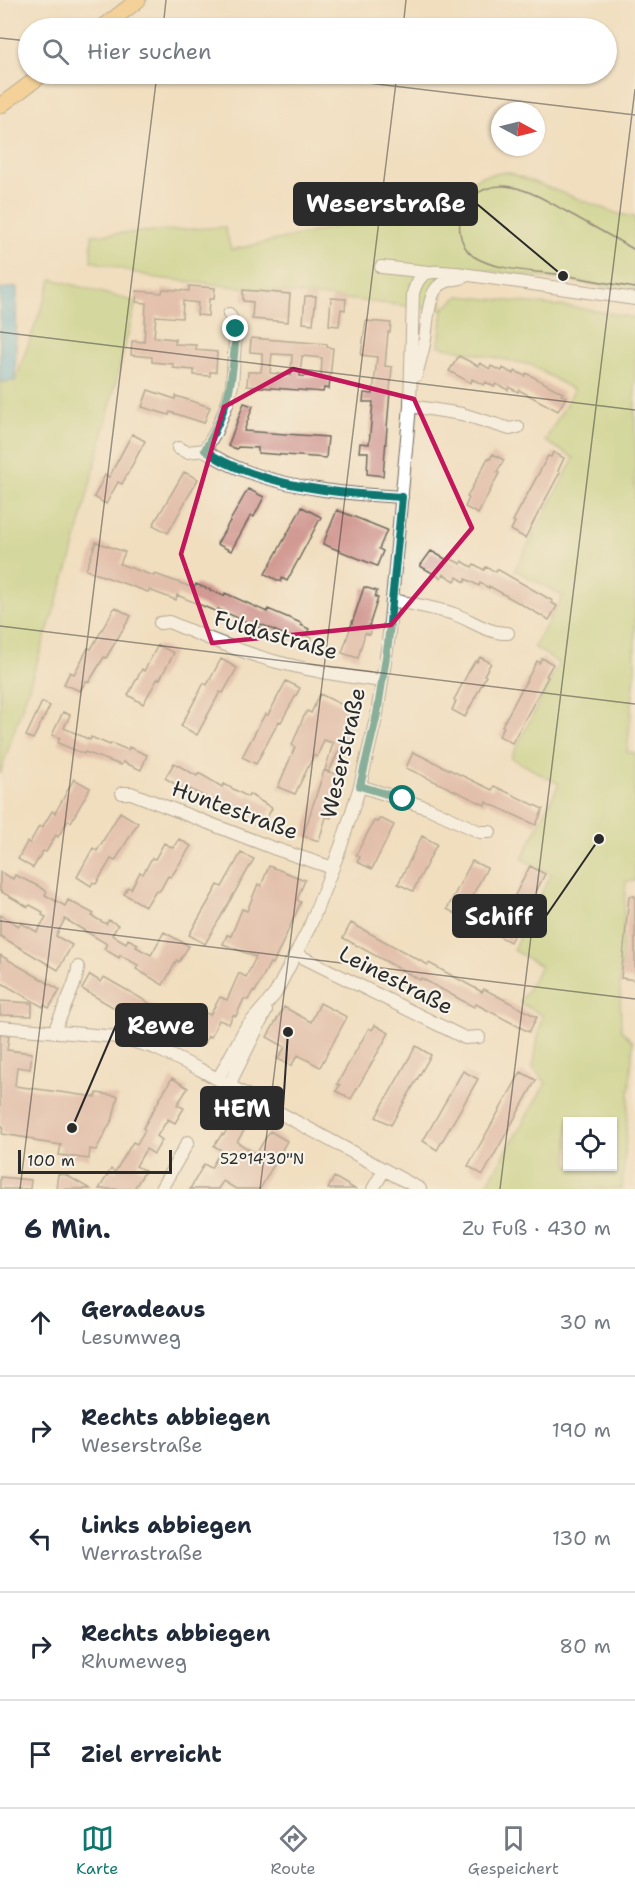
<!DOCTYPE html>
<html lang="de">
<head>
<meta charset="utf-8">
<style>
	:root { --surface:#fff; --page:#f6f6f7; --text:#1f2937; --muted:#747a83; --line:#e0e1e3; --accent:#0f766e }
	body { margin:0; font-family:"Shantell Sans",sans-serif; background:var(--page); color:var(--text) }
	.controls { position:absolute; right:18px; bottom:18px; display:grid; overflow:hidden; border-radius:0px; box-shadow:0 2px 4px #0004 }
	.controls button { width:54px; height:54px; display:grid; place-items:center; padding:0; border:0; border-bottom:2px solid var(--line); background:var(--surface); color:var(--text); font:30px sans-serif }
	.compass { position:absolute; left:491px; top:102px; width:54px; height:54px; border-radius:50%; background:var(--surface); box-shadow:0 2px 4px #0004; rotate:97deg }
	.scale { position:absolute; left:18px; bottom:15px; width:154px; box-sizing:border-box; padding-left:6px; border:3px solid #2b2b2b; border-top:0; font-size:16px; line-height:21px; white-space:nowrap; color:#2b2b2b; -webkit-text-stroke:4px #f7f3e8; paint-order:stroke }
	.stop { position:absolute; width:18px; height:18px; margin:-14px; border:4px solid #0f766e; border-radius:50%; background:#fff }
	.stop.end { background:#0f766e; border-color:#fff; box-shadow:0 2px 6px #0008 }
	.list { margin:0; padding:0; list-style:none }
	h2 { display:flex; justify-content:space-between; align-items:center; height:78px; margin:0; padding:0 24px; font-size:26px }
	h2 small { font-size:20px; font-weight:400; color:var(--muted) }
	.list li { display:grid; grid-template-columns:39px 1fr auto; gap:18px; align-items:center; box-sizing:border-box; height:108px; padding:0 24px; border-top:2px solid var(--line) }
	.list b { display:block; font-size:22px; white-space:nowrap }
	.list p { margin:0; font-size:20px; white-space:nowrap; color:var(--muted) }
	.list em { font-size:20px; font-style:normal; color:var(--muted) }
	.icon { flex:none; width:33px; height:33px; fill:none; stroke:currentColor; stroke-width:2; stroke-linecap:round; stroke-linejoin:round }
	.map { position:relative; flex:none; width:635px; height:1189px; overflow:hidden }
	.search { position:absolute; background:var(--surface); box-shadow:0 2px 4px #0004; left:18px; right:18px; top:18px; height:66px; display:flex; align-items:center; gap:15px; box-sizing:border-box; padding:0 21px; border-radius:33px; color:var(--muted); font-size:22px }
	.sheet { height:618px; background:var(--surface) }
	nav { display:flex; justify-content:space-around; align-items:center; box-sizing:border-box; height:84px; border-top:2px solid var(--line); background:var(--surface); font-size:16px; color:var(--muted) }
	nav a { display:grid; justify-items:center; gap:3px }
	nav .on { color:var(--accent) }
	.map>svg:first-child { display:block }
</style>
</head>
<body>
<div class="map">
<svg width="635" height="1189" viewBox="0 0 635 1189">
	<rect width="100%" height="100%" fill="#f7f3e8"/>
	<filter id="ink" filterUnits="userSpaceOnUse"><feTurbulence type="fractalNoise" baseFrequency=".0167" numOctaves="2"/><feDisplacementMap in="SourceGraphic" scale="12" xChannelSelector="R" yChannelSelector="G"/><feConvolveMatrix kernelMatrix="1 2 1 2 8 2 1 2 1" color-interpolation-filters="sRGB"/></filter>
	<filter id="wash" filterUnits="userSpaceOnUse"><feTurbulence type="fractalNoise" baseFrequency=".008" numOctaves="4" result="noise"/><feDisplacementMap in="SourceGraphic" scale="24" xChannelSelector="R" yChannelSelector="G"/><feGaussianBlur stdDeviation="1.35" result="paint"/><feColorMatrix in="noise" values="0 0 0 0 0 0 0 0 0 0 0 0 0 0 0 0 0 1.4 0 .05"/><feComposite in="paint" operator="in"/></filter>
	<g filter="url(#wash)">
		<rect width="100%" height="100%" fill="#f1debf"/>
		<!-- green -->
		<path fill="#b4d075" stroke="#707e50" stroke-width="1.5" fill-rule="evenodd" d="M507,172L618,214L635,217V292L584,283L438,264L443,309L459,296L580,308L635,318V675L627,752L635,753V881H626L620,980L621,1030L633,1042L622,1189H484L546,1083L533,1068L542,1015L520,1003L541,966L513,950L551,874L522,859L559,784L511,758L559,663L534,647L563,596L515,570L574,458L545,441L574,390L531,365L439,346L443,310L156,278L91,261L92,235L225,227L231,250L372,219L449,192L482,176ZM568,1122H612V1166H568Z
			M52,279L136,302L72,556L0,774V382L15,381Z"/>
		<!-- water -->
		<path fill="#5fb9dd" stroke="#457284" stroke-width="1.5" d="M17,287L15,381L0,382V289Z"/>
		<g id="blocks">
			<!-- building -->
			<path fill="#d19a93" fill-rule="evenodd" d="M189,286L215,288L214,299H209L208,316L197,315L198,303L183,301L182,318L156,316L154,337L175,339V344L196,345V350L217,352L216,372H210V376L194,375V370L173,368V364L152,362V357L131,355L132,341L144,342L146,303L136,302L137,291L162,293L163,289L189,291Z
				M243,290L290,294L288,322L252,319L253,302L243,301Z
				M305,296H316L313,324L303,323Z
				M331,298L346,299L345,310L341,309L339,326L329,325Z
				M366,321L391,323L390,332H388L385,366L392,367L383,476L367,474L368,452H359L360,443L369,444L373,402H363L364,393L373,394L377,357L361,355Z
				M251,338L327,344V347L333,348L329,389L324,388L323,392L247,386L248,372H261L262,363V353L250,352ZM272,354L292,355L291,375L270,373ZM302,356L322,358L321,377L300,376Z
				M459,356L478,366L480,363L490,369L491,366L502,371L503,368L513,374L515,371L525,376L526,373L563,393L561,395L566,397L558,411L519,390L518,392L509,387L508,390L496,384L494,387L486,382L484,385L472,379L471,383L449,371Z
				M148,390L175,399L176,396L210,407L204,423L170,412L169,415L142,407Z
				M244,403L253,406L244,431L328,437L326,458L258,453V448L238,447L237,449L228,446Z
				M132,434L145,441L122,484L118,482L106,504L94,497L105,475L109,477Z
				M553,452L564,458L558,471L560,472L525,538L511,530L515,522L513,521L548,456L551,457Z
				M493,454L504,460L497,472L499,473L478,514L465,507L469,498L467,497L488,458L490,459Z
				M184,472L198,479L168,533L153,525Z
				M248,489L264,497L254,517L251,515L231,551L217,544Z
				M302,507L321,517L287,581L282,578L281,582L265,574Z
				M337,510L387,530L379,549L383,551L377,566L323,544Z
				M96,542L125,552L120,564L154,576L155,574L194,588L196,584L224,596L225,593L267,612L268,609L301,623V625L309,629L306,636L312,638L308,646L261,624L260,628L218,609L217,612L177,595L176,600L149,590L148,592L86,570Z
				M431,551L449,561L451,559L461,564L462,561L472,567L474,564L484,570L486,567L496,572L497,569L553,601L552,603L557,606L549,620L489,586V588L480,583L479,586L466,579L465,582L457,577L455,581L443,574L441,578L420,566Z
				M364,587L377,591L375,597L378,598L369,626L372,627L370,635L365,633L358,658L342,653Z
				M115,607L131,616L106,658L104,657L89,682L86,681L80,691L64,684L70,672L74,674L88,648L91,649Z
				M158,645L174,653L160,679L158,678L143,704L128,695L142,669L144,671Z
				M480,657L491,663L484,675L486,676L465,717L452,710L456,701L454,700L469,671L475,661L477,662Z
				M542,658L553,664L546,676L548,677L512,743L499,736L504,727L502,726L537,661L539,663Z
				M221,659L237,668L223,693L220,692L197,735L181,726L204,683L207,685Z
				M286,681L300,688L281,722L279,721L256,764L242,757L265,714L268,715Z
				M320,694L357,712L329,772L325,770L333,743L324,740L317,757L314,755L295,794L278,787L295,747L292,745L303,718L307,711L311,713Z
				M42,702L50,706L33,739L26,736Z
				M63,712L70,715L64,728L90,740L91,737L110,745L111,743L128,750L129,747L147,755L141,770L123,762L121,765L85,752L84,754L58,743L60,738L52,735Z
				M413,752L492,790L494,786L543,809L536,825L486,802L485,805L406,768Z
				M174,763L197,776L199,773L222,787L224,784L248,797L249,794L272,808L264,823L240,809L239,812L215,799L214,802L190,789L188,792L165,778Z
				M324,771L337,774L335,780L338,781L330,808L334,809L331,818L326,817L319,841L303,836Z
				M74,779L90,788L71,822L68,820L58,837L56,835L46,852L43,851L33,868L18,859L27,842L30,843L39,826L42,828L52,811L55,813Z
				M120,812L138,823L115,861L111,859L96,884L93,882L91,886L77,877L93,848L97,851Z
				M380,818L394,825L372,869L357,862L360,857L356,855L374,821L377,822Z
				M422,836L437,844L413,891L398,884Z
				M179,839L191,846L173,874L170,877L168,876L161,889L158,892L156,890L148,903L145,906L124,894L128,887L131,889L140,872L143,874L152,858L155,859L164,843L173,848Z
				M241,853L254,859L205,944L189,935L218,885L222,887Z
				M472,861L487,868L461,917L447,909Z
				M269,866L305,880L297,900L301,902L273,964L270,963L255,992L253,991L248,1000L244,999L236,1016L233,1015L229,1024L219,1020L211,1037L208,1036L204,1045L189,1038L194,1029L190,1027L194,1018L202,1022L206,1013L210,1015L220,997L227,1000L239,973L246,977L256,957L223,944L227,935L231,936L242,909L247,911L258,884L261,886Z
				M530,866L545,874L510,942L495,934Z
				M0,872L13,879L15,875L38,886L47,892L45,895L65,906L68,900L94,914L92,916L106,924L109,920L118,925L112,935L126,943L128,939L138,944L136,947L151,955L164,932L189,946L179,962L177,960L163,985L136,969L138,965L120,955L119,958L104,949L107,944L65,919L56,936L72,945L58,970L0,936V915L19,926L21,923L37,932L46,917L42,915L43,912L30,905L28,907L0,891Z
				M629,896H635V980L621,978Z
				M351,923L428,965L429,963L482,992L484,989L537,1017L529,1032L476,1004L474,1007L421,978L420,980L343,938Z
				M0,955L60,990L49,1008L44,1005L43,1007L0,982Z
				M90,975L101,982L104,977L165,1012L154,1031L82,989Z
				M0,1001L32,1003V1016L0,1015Z
				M320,1003L347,1017L320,1067L298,1055L291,1066L278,1059L285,1047L267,1037L284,1007L311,1022Z
				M375,1025L389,1033L351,1099L336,1091L340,1085L337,1084L369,1028L372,1030Z
				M0,1035L9,1036L7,1050L32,1053L30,1069L17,1067L15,1086L96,1097L97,1093L118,1096L113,1118L96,1150L90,1149L89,1159L59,1155L61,1145L34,1141V1139L2,1134L3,1126H0Z
				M416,1046L431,1055L391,1125L376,1117Z
				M463,1071L478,1079L437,1150L423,1141Z
				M521,1072L536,1080L483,1175L468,1166Z
				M172,1078L188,1088L177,1105L184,1108L175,1123L168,1119L157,1136L162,1140L154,1154L146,1149L136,1166L145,1171L134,1189H99L111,1169L115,1172L133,1142L137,1144L145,1130L143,1128Z
				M234,1116L248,1124L237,1142L256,1154L270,1131L287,1141L260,1189H236L223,1181L218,1189H190L204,1164L211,1168L221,1150L214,1146L222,1134L224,1135Z
				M58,1174L66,1175L90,1189H56Z
				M0,1177L31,1180L30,1189H0Z
				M334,1177L355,1189H328Z"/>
		</g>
	</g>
	<g filter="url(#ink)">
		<use href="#blocks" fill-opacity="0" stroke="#706a5f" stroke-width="1.5"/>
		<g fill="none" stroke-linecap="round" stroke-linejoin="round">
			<defs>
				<path id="minor" d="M381,267L429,272
					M416,376C419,363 423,351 425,339C427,325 428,299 436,289C442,281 452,279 461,278
					M410,406L462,414L510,429L518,427
					M178,448L187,452L205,450C219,461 234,467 251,473C300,490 350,494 402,497
					M205,450L216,431L227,404L232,385L236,327L229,314
					M392,600C413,604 434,608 454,614C471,620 489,634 508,633
					M160,623L169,622C204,637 240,652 277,662C312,671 347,677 382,681
					M360,786L428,808L480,832H490
					M122,793H131L273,848L333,868
					M296,954L465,1038L479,1037
					M0,1027L118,1037L155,1048L199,1069L420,1189
					M54,1032C60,1015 78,982 78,967
					M218,1079L245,1029L275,994L310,926L341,846L360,786L377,714L388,643L410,406L413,293C421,266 432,272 456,273L635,299
					M229,1085L266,1011
					M161,1189L188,1142
					M373,1189L384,1170"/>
				<path id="major" d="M102,28L138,0
					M0,106L43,74"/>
			</defs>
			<!-- minor casing -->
			<use href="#minor" stroke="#706a5f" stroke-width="14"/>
			<!-- major casing -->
			<use href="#major" stroke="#706a5f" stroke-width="17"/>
			<!-- minor -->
			<use href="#minor" stroke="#fff" stroke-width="12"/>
			<!-- major -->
			<use href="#major" stroke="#f5c16b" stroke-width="15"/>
			<!-- tram -->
			<path stroke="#2b2b2b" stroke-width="1.5" d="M635,250C612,237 589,224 567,212C549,202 532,191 512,187C483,182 456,201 460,233C461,241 466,251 473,256C496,271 536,271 563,275C587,279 611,284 635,288"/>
		</g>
	</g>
	<g fill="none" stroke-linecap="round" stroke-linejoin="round" filter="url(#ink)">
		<!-- route -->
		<path stroke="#0f766e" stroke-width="8" d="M236,329C233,379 230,405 205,450C219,461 234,467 251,473C300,490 350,494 402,497L388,644L377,714L360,786L403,799"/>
	</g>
	<!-- marked area -->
	<path d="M0 0H635V1189H0ZM293,369L414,399L472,528L391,625L212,643L181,554L224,407Z" fill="#f1debf" fill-opacity=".55" fill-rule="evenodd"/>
	<path fill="none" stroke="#c2185b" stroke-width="4.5" stroke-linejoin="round" d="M293,369L414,399L472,528L391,625L212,643L181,554L224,407Z"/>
	<!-- ticks -->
	<path fill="none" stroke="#2b2b2b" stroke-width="1.5" stroke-opacity="0.45" d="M163,28L166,0M403,28L406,0M0,38L28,41M293,74L635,115M0,332L635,410M0,626L635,704M0,921L635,999M20,1189L157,74M260,1189L397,74M500,1189L635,89"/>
	<g text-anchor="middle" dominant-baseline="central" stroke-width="4.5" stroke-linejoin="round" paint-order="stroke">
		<!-- street labels -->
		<g font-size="22" fill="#2b2b2b" stroke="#f7f3e8">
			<text transform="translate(276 635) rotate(16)">Fuldastraße</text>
			<text transform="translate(343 753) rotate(-77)">Weserstraße</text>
			<text transform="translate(235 810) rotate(20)">Huntestraße</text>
			<text transform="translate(396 980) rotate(27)">Leinestraße</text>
		</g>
	</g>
	<g font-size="15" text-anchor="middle" fill="#2b2b2b" stroke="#f7f3e8" stroke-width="4.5" stroke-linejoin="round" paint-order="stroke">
		<text x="262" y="1164">52°14'30"N</text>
	</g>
	<!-- callouts -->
	<path fill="none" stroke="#2b2b2b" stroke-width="2" d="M563 276L477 204M599 839L546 916M72 1128L116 1025M288 1032L283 1108"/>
	<g fill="#2b2b2b" stroke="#f7f3e8" stroke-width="2">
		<circle cx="563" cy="276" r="6"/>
		<circle cx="599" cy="839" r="6"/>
		<circle cx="72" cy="1128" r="6"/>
		<circle cx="288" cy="1032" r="6"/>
	</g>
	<g fill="#2b2b2b" stroke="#2b2b2b" stroke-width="2">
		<rect x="294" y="183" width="183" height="42" rx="6"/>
		<rect x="453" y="895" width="93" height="42" rx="6"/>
		<rect x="116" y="1004" width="91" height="42" rx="6"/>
		<rect x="201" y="1087" width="82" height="42" rx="6"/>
	</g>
	<g font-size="24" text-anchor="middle" font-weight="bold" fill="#fff">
		<text x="386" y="212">Weserstraße</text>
		<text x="499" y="925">Schiff</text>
		<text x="161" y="1034">Rewe</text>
		<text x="242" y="1117">HEM</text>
	</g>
</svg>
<div class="controls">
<button><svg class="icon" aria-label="locate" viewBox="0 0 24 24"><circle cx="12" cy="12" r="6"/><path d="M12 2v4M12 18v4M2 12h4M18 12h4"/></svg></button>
</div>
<svg class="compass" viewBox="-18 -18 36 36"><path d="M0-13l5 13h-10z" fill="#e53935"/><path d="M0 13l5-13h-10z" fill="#747a83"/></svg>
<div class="scale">100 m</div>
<div class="stop" style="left:403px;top:799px"></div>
<div class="stop end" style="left:236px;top:329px"></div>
<div class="search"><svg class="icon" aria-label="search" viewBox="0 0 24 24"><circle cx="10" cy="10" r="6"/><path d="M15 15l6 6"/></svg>Hier suchen</div>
</div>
<section class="sheet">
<h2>6 Min.<small>Zu Fuß · 430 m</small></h2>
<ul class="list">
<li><svg class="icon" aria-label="ahead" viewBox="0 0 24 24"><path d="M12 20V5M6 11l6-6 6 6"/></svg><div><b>Geradeaus</b><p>Lesumweg</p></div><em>30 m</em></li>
<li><svg class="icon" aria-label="right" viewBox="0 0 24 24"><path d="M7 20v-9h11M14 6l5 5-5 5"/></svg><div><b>Rechts abbiegen</b><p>Weserstraße</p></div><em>190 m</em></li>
<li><svg class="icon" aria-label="left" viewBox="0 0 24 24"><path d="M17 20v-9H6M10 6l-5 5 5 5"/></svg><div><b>Links abbiegen</b><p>Werrastraße</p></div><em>130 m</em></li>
<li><svg class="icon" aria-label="right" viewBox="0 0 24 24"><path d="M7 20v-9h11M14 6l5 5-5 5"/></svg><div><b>Rechts abbiegen</b><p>Rhumeweg</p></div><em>80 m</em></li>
<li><svg class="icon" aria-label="arrive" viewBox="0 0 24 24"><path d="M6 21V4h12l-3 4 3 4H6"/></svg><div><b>Ziel erreicht</b></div></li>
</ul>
</section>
<nav>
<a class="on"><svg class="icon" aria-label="map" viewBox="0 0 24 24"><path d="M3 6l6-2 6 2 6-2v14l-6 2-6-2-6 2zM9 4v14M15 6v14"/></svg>Karte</a>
<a><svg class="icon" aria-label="directions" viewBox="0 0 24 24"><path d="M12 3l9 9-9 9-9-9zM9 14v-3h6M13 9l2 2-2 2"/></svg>Route</a>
<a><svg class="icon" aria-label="saved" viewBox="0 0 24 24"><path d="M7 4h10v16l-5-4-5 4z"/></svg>Gespeichert</a>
</nav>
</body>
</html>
